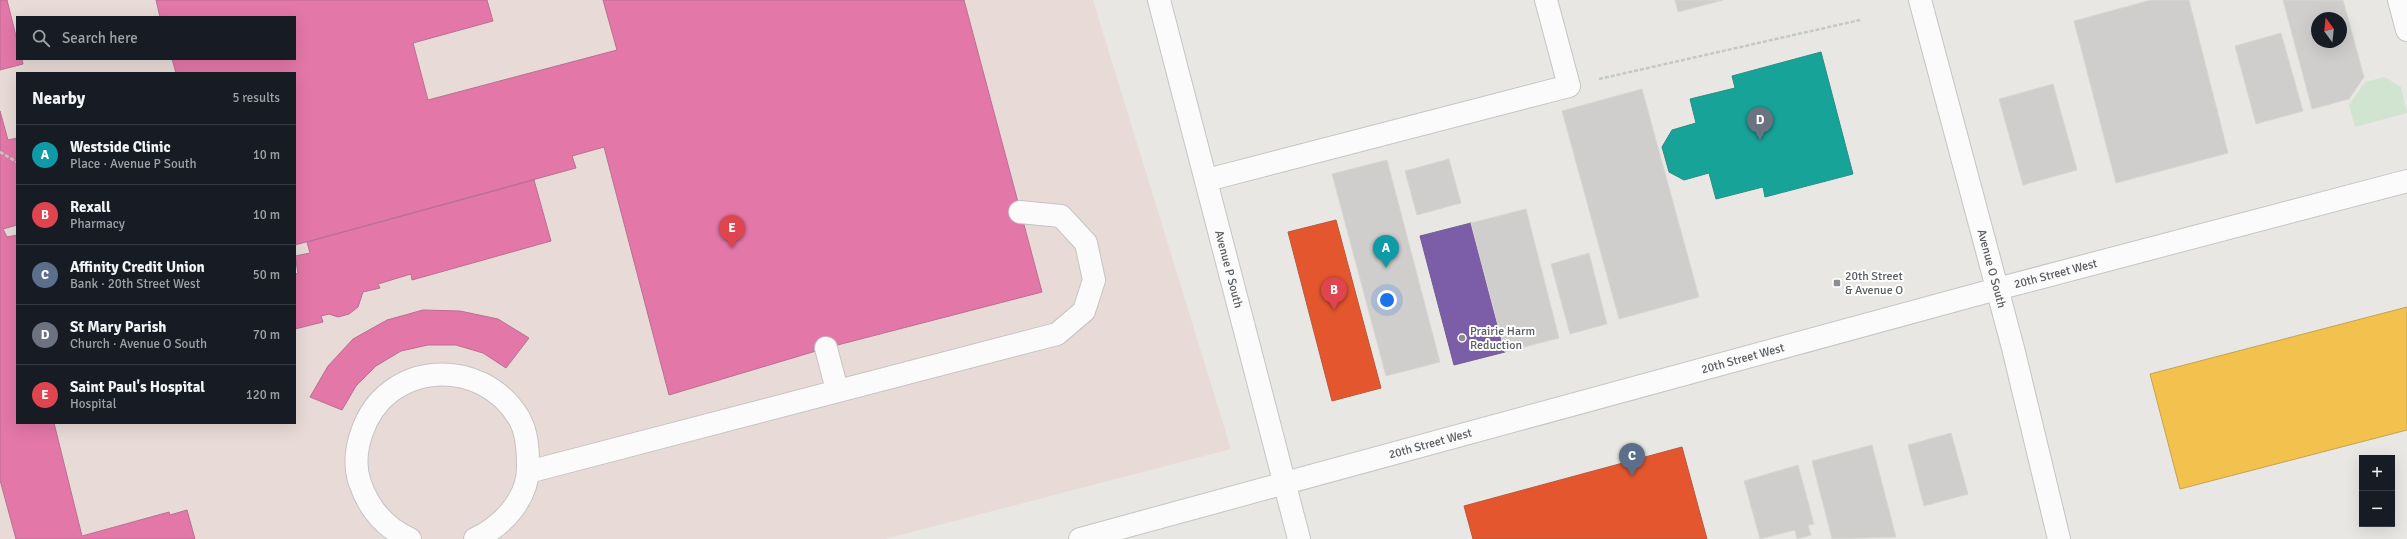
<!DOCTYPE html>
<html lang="en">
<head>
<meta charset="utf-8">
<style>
	:root { --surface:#171b24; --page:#242831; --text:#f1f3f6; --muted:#9ea1a6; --line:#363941; --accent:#1a73e8 }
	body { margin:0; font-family:Signika,sans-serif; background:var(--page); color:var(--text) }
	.controls { position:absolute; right:12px; bottom:12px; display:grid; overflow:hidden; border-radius:0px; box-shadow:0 4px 16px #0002 }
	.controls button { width:36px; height:36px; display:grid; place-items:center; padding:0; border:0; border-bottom:1px solid var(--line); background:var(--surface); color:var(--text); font:20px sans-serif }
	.compass { position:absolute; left:2311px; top:12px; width:36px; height:36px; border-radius:50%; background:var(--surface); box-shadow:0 4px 16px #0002; rotate:345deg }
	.you { position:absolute; left:1387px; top:300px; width:14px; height:14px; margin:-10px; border:3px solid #fff; border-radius:50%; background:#1a73e8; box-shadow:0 0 0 6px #1a73e833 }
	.badge { display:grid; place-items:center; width:26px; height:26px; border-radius:50%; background:var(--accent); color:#fff; font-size:13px; font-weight:700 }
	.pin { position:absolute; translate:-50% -33px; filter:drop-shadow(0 1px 2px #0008) }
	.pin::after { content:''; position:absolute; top:21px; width:14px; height:12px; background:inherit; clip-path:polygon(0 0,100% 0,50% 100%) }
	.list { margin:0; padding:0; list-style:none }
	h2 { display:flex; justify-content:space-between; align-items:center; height:52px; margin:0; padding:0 16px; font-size:17px }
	h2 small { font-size:13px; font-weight:400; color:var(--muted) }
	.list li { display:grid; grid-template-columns:26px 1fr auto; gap:12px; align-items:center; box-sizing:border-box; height:60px; padding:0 16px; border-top:1px solid var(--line) }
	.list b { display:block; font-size:15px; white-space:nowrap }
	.list p { margin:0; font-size:13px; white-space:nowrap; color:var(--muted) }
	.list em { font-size:13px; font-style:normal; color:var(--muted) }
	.icon { flex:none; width:22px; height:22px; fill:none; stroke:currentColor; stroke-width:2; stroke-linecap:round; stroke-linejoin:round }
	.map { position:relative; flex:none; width:2407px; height:539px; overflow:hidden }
	.search { position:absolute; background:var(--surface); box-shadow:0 4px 16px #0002; left:16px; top:16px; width:280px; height:44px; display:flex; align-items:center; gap:10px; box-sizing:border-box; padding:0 14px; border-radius:0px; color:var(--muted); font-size:15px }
	.panel { position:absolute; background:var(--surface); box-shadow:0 4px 16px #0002; left:16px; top:72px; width:280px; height:352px; border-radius:0px }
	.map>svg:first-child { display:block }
</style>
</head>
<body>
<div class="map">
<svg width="2407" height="539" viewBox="0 0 2407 539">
	<rect width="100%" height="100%" fill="#e8e7e3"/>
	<!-- medical -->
	<path fill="#e8dbd7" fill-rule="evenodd" d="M0,0H1093L1231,449L885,539H0ZM17,17H295V59H17ZM17,73H295V423H17Z"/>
	<!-- green -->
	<path fill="#d1e4cf" d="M2385,77L2401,87L2407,113L2355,127L2349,105L2365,82Z"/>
	<!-- homes -->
	<path fill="#f2c14e" stroke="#c4a353" d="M2407,307V430L2180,489L2150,374Z"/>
	<!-- shops -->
	<path fill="#e4572e" stroke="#ba583d" d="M1336,220L1381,388L1332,401L1288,232Z
		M1682,447L1707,539H1473L1464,506Z"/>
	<!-- offices -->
	<path fill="#7b5ea7" stroke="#715d92" d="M1471,223L1505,352L1454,365L1420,236Z"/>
	<!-- health -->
	<path fill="#e377a8" stroke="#ba6f92" d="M0,0H7L17,40V59H22L23,64L0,70Z
		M156,0H487L493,21L413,43L428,100L617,50L603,0H964L1042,292L826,348L669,395L604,147L572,156L576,168L295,245V73H176L172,59H295V17H160Z
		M0,111L8,140L17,138V225L3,229L7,237L17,235V423H54L82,536L169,512L170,515L187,510L195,539H16L0,480Z
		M534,180L551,241L412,280L411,274L378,284L380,288L363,292L358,307L349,314L338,317L329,314L321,316L323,322L295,329V274L298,273L295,256L310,253L307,242Z
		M423,310L460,311L498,319L529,338L506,368L483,353L456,345H428L401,351L376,366L356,386L342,410L310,397L328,366L353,339L387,320Z"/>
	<!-- public -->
	<path fill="#17a398" stroke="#2b8e87" d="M1821,52L1853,174L1765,197L1763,187L1716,199L1709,173L1684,180L1669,172L1662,147L1672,130L1696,123L1690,99L1735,88L1732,76Z"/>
	<!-- building -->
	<path fill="#cfcecc" stroke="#d8d6d2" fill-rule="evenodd" d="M1675,0H1723L1678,12Z
		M2151,0H2189L2228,153L2116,183L2074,21Z
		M2283,0H2343L2364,77L2349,99L2312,109ZM2317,18H2341V42H2317Z
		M2281,33L2303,111L2256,124L2235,46Z
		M2053,84L2077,170L2023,185L1999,99Z
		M1642,89L1699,297L1619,319L1562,111Z
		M1449,159L1461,203L1417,215L1405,171Z
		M1387,160L1440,362L1386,376L1332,174Z
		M1526,209L1559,338L1505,352L1471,223Z
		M1589,253L1607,324L1570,334L1551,264Z
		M1951,433L1968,494L1924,506L1908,445Z
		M1872,445L1896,537L1832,539L1812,461Z
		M1798,465L1814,524L1808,525L1811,535L1797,539L1795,530L1760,539L1744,481Z"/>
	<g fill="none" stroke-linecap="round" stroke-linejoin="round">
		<defs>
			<path id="service" d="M2399,0L2407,30
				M1207,180L1569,86L1546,0
				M826,348L837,390
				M528,472L1057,334L1084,311L1094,280L1086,243L1061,216L1020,212
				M410,539C385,528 369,509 360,483C354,466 356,449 362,432C386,361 481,355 519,418C527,432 528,449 528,465C529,498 503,526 475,539"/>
			<g id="minor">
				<path id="s1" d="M1920,0L2013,348L2059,539"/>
			</g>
			<g id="secondary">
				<path id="s2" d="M1159,0L1299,539"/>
				<path id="s3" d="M1080,539L1997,289L2407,181"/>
			</g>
		</defs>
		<!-- service casing -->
		<use href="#service" stroke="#c4c4c4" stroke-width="24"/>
		<!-- minor casing -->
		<use href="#minor" stroke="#c4c4c4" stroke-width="24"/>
		<!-- secondary casing -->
		<use href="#secondary" stroke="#c5c5c5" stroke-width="24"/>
		<!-- path -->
		<path stroke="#c4c9c6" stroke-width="2.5" stroke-dasharray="4 2" stroke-linecap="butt" d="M1599,79L1860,20
			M0,152L17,162"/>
		<!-- service -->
		<use href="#service" stroke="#fcfbfb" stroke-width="22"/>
		<!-- minor -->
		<use href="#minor" stroke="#fcfbfb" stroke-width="22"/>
		<!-- secondary -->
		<use href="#secondary" stroke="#fcfbfb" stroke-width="22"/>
	</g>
	<!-- markers -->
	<g fill="#8b8d8e" stroke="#fff" stroke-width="1.5">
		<rect x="1833" y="279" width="8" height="8" rx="2"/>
		<circle cx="1462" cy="338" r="4"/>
	</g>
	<g text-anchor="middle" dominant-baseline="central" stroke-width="4" stroke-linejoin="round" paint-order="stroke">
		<!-- street labels -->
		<g font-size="12" fill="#595c60" stroke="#fff">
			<text stroke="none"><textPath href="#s2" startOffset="278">Avenue P South</textPath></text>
			<text stroke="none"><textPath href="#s1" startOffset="278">Avenue O South</textPath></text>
			<text stroke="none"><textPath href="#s3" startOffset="1011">20th Street West</textPath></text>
			<text stroke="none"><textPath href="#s3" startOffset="687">20th Street West</textPath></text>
			<text stroke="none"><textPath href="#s3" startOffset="363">20th Street West</textPath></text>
		</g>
		<!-- poi labels -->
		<g font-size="12" fill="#595c60" stroke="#fff" text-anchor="start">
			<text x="1845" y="276">20th Street<tspan x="1845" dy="14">&amp; Avenue O</tspan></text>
			<text x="1470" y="331">Prairie Harm<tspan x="1470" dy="14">Reduction</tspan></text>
		</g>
	</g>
</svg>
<div class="controls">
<button>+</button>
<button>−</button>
</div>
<svg class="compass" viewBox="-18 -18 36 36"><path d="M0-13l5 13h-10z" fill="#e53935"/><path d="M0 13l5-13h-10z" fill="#9ea1a6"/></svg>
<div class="you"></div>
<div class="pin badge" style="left:1386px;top:268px;background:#0f9aa8">A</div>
<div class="pin badge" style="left:1334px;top:310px;background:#e0444e">B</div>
<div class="pin badge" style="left:1632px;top:476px;background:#5c6f8a">C</div>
<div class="pin badge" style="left:1760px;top:140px;background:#6b7280">D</div>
<div class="pin badge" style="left:732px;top:248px;background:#e0444e">E</div>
<div class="search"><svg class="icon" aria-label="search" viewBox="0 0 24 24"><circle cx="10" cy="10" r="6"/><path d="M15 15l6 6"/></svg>Search here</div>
<section class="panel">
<h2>Nearby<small>5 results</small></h2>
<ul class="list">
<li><span class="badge" style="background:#0f9aa8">A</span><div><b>Westside Clinic</b><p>Place · Avenue P South</p></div><em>10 m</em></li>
<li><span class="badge" style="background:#e0444e">B</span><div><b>Rexall</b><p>Pharmacy</p></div><em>10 m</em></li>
<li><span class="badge" style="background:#5c6f8a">C</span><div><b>Affinity Credit Union</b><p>Bank · 20th Street West</p></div><em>50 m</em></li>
<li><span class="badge" style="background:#6b7280">D</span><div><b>St Mary Parish</b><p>Church · Avenue O South</p></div><em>70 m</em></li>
<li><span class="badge" style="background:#e0444e">E</span><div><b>Saint Paul's Hospital</b><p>Hospital</p></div><em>120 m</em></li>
</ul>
</section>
</div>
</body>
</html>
